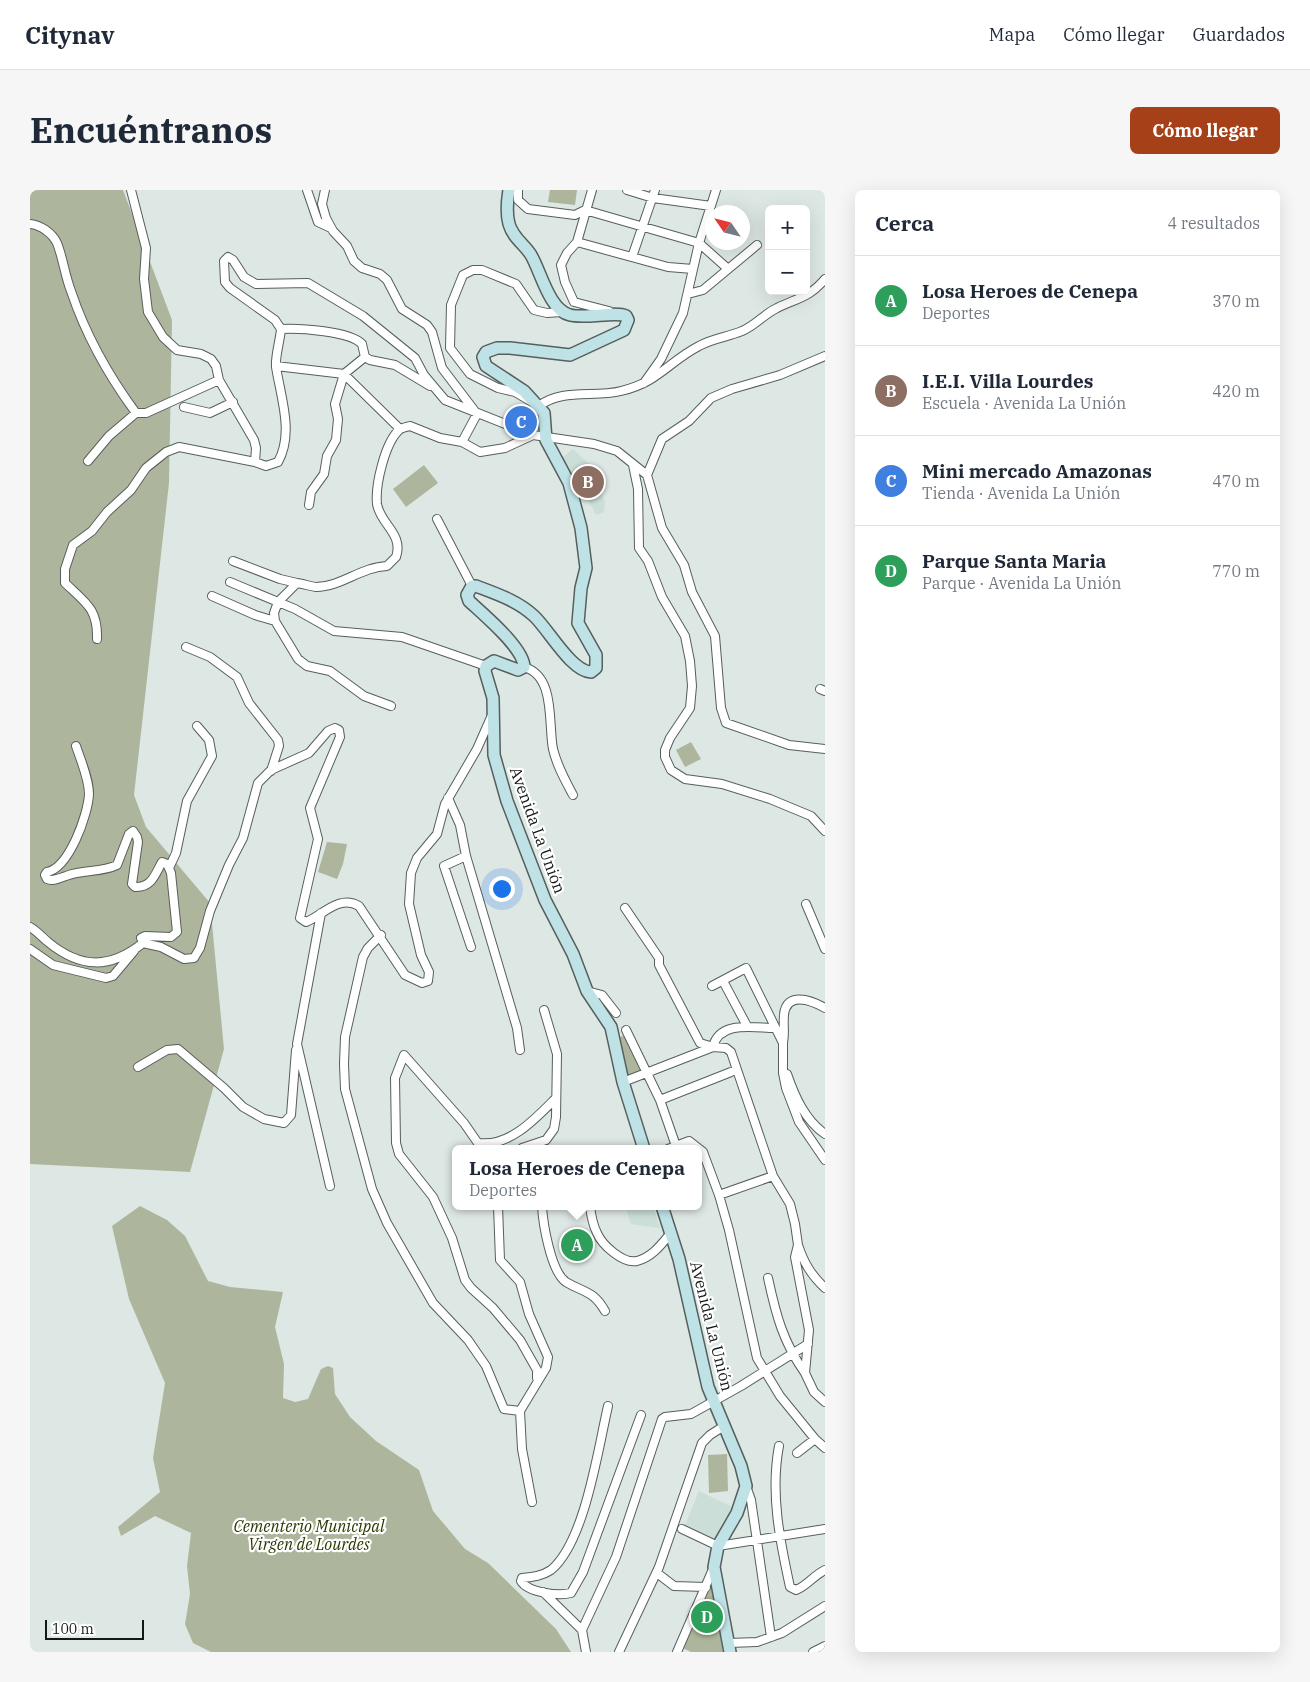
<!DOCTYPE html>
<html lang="es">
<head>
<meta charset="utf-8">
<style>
	:root { --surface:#fff; --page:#f6f6f7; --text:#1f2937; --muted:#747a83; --line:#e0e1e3; --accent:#a64018 }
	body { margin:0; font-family:"IBM Plex Serif",serif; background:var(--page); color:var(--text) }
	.controls { position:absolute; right:15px; top:15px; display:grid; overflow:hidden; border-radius:8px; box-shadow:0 5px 20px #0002 }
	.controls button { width:45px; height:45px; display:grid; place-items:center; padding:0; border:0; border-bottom:1px solid var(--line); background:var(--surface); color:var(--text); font:25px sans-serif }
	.compass { position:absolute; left:675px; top:15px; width:45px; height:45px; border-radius:50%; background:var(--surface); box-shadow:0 5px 20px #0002; rotate:305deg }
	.scale { position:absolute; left:15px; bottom:12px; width:99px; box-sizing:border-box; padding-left:5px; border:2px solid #131716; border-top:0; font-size:14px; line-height:18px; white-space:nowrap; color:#131716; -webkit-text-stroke:4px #fff; paint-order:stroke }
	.you { position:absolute; left:471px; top:698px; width:18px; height:18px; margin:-12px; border:4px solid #fff; border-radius:50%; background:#1a73e8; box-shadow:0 0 0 8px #1a73e833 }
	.badge { display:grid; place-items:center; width:32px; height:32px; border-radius:50%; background:var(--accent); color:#fff; font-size:16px; font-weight:700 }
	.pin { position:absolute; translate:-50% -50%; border:2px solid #fff; box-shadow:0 1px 5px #0006 }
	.popup { position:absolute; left:422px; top:955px; width:250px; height:65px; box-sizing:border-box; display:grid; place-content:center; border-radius:8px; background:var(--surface); filter:drop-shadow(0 1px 4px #0005); font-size:16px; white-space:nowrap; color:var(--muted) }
	.popup b { font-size:19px; color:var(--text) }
	.popup::after { content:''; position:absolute; left:50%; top:100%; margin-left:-10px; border:10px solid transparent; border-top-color:var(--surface) }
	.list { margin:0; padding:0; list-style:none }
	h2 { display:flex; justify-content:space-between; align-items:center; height:65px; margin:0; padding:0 20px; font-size:21px }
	h2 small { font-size:16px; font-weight:400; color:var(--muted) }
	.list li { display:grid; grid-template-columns:32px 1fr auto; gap:15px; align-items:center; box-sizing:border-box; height:90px; padding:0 20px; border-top:1px solid var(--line) }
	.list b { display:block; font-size:19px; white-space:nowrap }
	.list p { margin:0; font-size:16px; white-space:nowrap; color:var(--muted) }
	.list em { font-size:16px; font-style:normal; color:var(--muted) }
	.map { position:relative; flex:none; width:795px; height:1462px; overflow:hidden; border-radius:8px }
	header { display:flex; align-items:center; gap:30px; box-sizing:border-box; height:70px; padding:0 25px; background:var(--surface); border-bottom:1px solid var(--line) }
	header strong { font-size:24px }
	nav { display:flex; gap:28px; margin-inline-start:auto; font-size:18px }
	.intro { display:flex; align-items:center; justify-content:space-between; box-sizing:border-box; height:120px; padding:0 30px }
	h1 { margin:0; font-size:35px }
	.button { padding:12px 22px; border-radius:8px; background:var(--accent); color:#fff; font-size:18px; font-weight:700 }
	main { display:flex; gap:30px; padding:0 30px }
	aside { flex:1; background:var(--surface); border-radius:8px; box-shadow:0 5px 20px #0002 }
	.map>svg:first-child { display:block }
</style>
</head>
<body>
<header>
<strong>Citynav</strong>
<nav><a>Mapa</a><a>Cómo llegar</a><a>Guardados</a></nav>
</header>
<div class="intro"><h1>Encuéntranos</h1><a class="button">Cómo llegar</a></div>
<main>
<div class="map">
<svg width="795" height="1462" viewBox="0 0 795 1462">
	<rect width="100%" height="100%" fill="#dde7e4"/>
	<!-- built -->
	<path fill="#cbded8" d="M543,259L564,279L562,282L575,312L574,322L566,325L550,293L531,269Z
		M595,1016H623L630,1038L601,1034Z
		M669,1301L704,1318L685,1351L654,1338Z"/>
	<!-- green -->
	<path fill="#adb69c" d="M0,0H93L142,130L139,293L104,605L116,637L180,713L194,859L160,982L0,974Z
		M520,0H547L545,15L518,12Z
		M394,275L408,293L376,317L363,299Z
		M661,552L671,569L655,577L646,560Z
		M297,652L317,654L313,674L307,689L288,682Z
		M594,845L613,882L595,889L587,849Z
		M110,1016L137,1030L155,1046L178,1091L200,1097L253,1102L245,1137L254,1174L253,1208L265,1212L278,1209L291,1179L298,1176L303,1178L305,1204L320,1227L346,1251L389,1280L403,1321L435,1359L458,1373L526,1439L541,1462H181L163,1453L155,1434L160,1404L157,1376L161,1343L125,1326L91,1346L88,1337L130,1302L123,1268L135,1193L99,1109L82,1036Z
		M552,1042L557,1066L543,1069L538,1045Z
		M697,1264L698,1301L679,1303L678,1265Z
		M681,1396L693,1462H661L653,1458Z"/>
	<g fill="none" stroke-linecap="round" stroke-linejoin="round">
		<defs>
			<path id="street" d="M101,0L116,58L114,89L118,122L133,147L147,160L171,164L181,169L186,176L189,190L224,250L226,258L225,272L236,276L248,272C264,243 251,208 246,177C245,166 250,151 251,139L245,130L200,98L195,92L194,71L198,67L203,70L214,87L226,94L278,93L333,126L385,168L394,185L415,210L503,245L564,254L587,261L617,285L632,249L659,231L681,208L702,199L750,185L795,166
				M277,0L288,32L301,38
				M295,0L292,14L296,28L303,41L317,56L324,71L332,78L350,84L357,90L372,119L397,135L402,142L412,178L447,224L432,252
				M488,0V10L498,19L545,25L555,20L669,53L697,78
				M562,0L547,52L537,63L531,75L535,92L544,112L579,121
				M597,0L623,8L681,16
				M0,34C11,35 22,43 27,53C33,68 35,86 41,101C56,146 78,185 106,223H116L189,190
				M547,52L638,77L663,79
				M602,67L625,0
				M658,104L673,100L727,55
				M532,122L517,123L504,120L486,94L452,80H443L433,85L421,115L420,158L440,184L468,198L485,202L509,216C532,198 564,208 591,201C629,192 638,172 669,156C683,148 698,147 712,141C725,136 734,124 747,118C767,108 779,108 795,89
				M251,139C269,138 320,141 332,154L335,167L340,170L365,175L400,196
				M246,176L314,184L370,239
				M614,193L631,169L653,123L669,53L686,0
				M154,217L180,223L203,212
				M58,271L79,246L106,223
				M603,275L608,299L609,358L618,371L632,407L655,446L660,471L662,496L660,518L640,548L635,560V567L641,580L655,589L692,594L740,609L781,626L795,641
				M617,285L632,338L654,375L662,402L685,446L691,518L696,533L759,555L795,559
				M279,315L281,302L294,284L297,266L306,250L308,229L305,214L314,184L335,167
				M407,329L442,396
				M203,371L250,389L267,393
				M200,392L265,419L304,441L372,447L456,476
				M182,406L225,425L245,431
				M67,449C68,419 56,413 35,393V379L43,355L62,341L77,322L101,300L116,278L136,262L149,257L225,272
				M156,457L180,467L207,487L219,513L248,550L249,556L241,581
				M494,477C526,486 518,534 523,559C527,576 535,590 543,605
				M790,499L795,501
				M361,516L334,506L300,481L277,476L268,469L245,431L244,423L248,412L267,393C273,394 280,396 286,397C311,397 331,377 357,376L366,367C374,344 350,334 347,314C345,295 355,253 369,240C371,238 376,237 380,236L410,248L432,252L450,262L475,258L503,245
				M418,608L430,635L436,666L487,838L490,860
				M436,666L414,676L441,757
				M139,678L146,663L157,611L182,566L179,550L167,536
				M776,714L795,759
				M595,718L629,768V775L670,853L683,857C689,830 725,838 744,838
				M291,723L267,854L300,996
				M0,737C7,741 12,747 18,752C51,779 80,779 113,753L111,748L115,746L141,747L147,742L141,683L137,674L132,672C125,684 122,698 105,697L102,694L108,652L107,647L103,641L99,644L87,675C71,683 53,679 36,686C29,688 24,692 17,689L15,685L17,682C39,678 58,625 59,604C59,589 51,571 46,556
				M351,745L338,758L333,767L315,847L314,874L315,899L342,999L357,1033L403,1113L438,1150L456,1176L474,1219L490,1221
				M113,753L131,757L154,769L164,768L170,758L180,721L199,675L213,648L228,593L241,580L279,563L298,541L305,538L309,540L310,547L280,618L288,649L270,728L276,732C292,726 309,704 329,716L375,785L392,793L398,791L399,782L391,765L379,714L381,683L387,668L407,644L415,614L447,559L462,525
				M0,759L23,775L76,788L83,786L104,761
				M693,791L717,836
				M682,796L716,778L753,853V883L756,898L769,932L795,970
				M557,801L572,805L586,823
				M596,840L630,910L646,956
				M753,853C755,843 753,834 754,825C756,801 781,810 795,818
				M108,877L137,860L148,859L194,898L213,917L234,929L254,933L261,925L266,860
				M757,884C765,907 775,930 795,944
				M593,892L683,857L696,858L701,862L743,986L760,1014L765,1034L768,1055L765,1067L779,1140L775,1183L784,1202L795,1212
				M630,910L701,882
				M449,953C480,957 506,928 526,908
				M492,958L516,950L524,939L526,927L527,864L514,820
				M498,958L516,959
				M452,959L434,933L374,865L365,888L366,953L369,964L403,1007L422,1048L435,1090L441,1098L463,1118L490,1150L507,1180V1188
				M638,959L659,951L673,962L689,1005L699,1040L727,1168L750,1206L785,1249L795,1258
				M689,1005L743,986
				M468,1016L470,1070L490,1092L499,1124L518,1167L516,1178L490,1221L492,1259L502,1312
				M512,1016C513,1034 521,1082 536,1092C554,1103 563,1100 575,1121
				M560,1016C561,1025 563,1035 567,1043C572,1055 593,1074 607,1071C622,1067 631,1055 640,1044
				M768,1055C774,1073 781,1085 795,1098
				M738,1088C746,1125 753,1152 775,1183
				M578,1216C568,1259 555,1352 521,1380C512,1386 503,1387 492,1388L491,1391C498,1403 529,1406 541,1403L553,1382L611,1225
				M749,1256C740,1303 750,1351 760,1397L766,1400C777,1396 784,1385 795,1380
				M767,1263L785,1249
				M716,1296L721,1310L741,1447
				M652,1339L688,1356L795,1339
				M627,1383L644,1396L676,1397
				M513,1402L552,1440
				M699,1453L727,1452L752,1443L795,1416
				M556,1462L552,1440L586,1367L632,1229L635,1227L661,1224L711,1196L778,1154
				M589,1462L629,1377L672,1253L680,1245L694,1236
				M647,1462L683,1379
				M783,1462L795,1456"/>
			<path id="secondary" d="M479,0C477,12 476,23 479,34C483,48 494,54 501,65C511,82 519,120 540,125C556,129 586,121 596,126L598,130L594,140L540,165L480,158H467L456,162L453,167L456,176L494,201L514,223L516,250L539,293L551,338L556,378L551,398L548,433L566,465V478L561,482C541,481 519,440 504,426C488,411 467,404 446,396H442L437,405L439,411C453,424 494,458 494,477L488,480L464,471L456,476L455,481L463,508L464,565L477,611L515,710L543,764L557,801L581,837L593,892L614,959
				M632,1016L649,1069L678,1197L711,1276L716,1296L707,1323L688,1356L684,1377L700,1462"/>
		</defs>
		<!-- street casing -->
		<use href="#street" stroke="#565f5c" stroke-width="10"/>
		<!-- secondary casing -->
		<use href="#secondary" stroke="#565f5c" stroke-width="14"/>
		<!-- street -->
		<use href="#street" stroke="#fff" stroke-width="8"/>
		<!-- secondary -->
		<use href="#secondary" stroke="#bfe2e6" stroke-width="11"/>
	</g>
	<g text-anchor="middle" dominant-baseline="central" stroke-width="4.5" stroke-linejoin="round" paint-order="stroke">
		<!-- street labels -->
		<g font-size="16" fill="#131716" stroke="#fff">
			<text transform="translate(508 640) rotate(70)">Avenida La Unión</text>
			<text transform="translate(682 1136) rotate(76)">Avenida La Unión</text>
		</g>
		<!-- park labels -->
		<g font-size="16" font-style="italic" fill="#2c3800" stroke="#fff">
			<text x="279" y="1336">Cementerio Municipal<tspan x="279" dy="18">Virgen de Lourdes</tspan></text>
		</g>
	</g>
</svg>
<div class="controls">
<button>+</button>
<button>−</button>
</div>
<svg class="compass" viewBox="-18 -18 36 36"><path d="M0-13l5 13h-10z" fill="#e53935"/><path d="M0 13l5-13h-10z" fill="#747a83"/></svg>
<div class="scale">100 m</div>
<div class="you"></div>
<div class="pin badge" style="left:547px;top:1055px;background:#2e9e5b">A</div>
<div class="popup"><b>Losa Heroes de Cenepa</b>Deportes</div>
<div class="pin badge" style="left:558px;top:292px;background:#8d6e63">B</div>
<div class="pin badge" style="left:491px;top:232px;background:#3f7fe0">C</div>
<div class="pin badge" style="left:677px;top:1427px;background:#2e9e5b">D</div>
</div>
<aside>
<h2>Cerca<small>4 resultados</small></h2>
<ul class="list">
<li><span class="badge" style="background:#2e9e5b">A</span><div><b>Losa Heroes de Cenepa</b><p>Deportes</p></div><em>370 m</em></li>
<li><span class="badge" style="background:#8d6e63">B</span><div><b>I.E.I. Villa Lourdes</b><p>Escuela · Avenida La Unión</p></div><em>420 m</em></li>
<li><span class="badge" style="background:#3f7fe0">C</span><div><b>Mini mercado Amazonas</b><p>Tienda · Avenida La Unión</p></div><em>470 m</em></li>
<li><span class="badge" style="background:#2e9e5b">D</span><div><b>Parque Santa Maria</b><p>Parque · Avenida La Unión</p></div><em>770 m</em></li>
</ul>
</aside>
</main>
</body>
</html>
